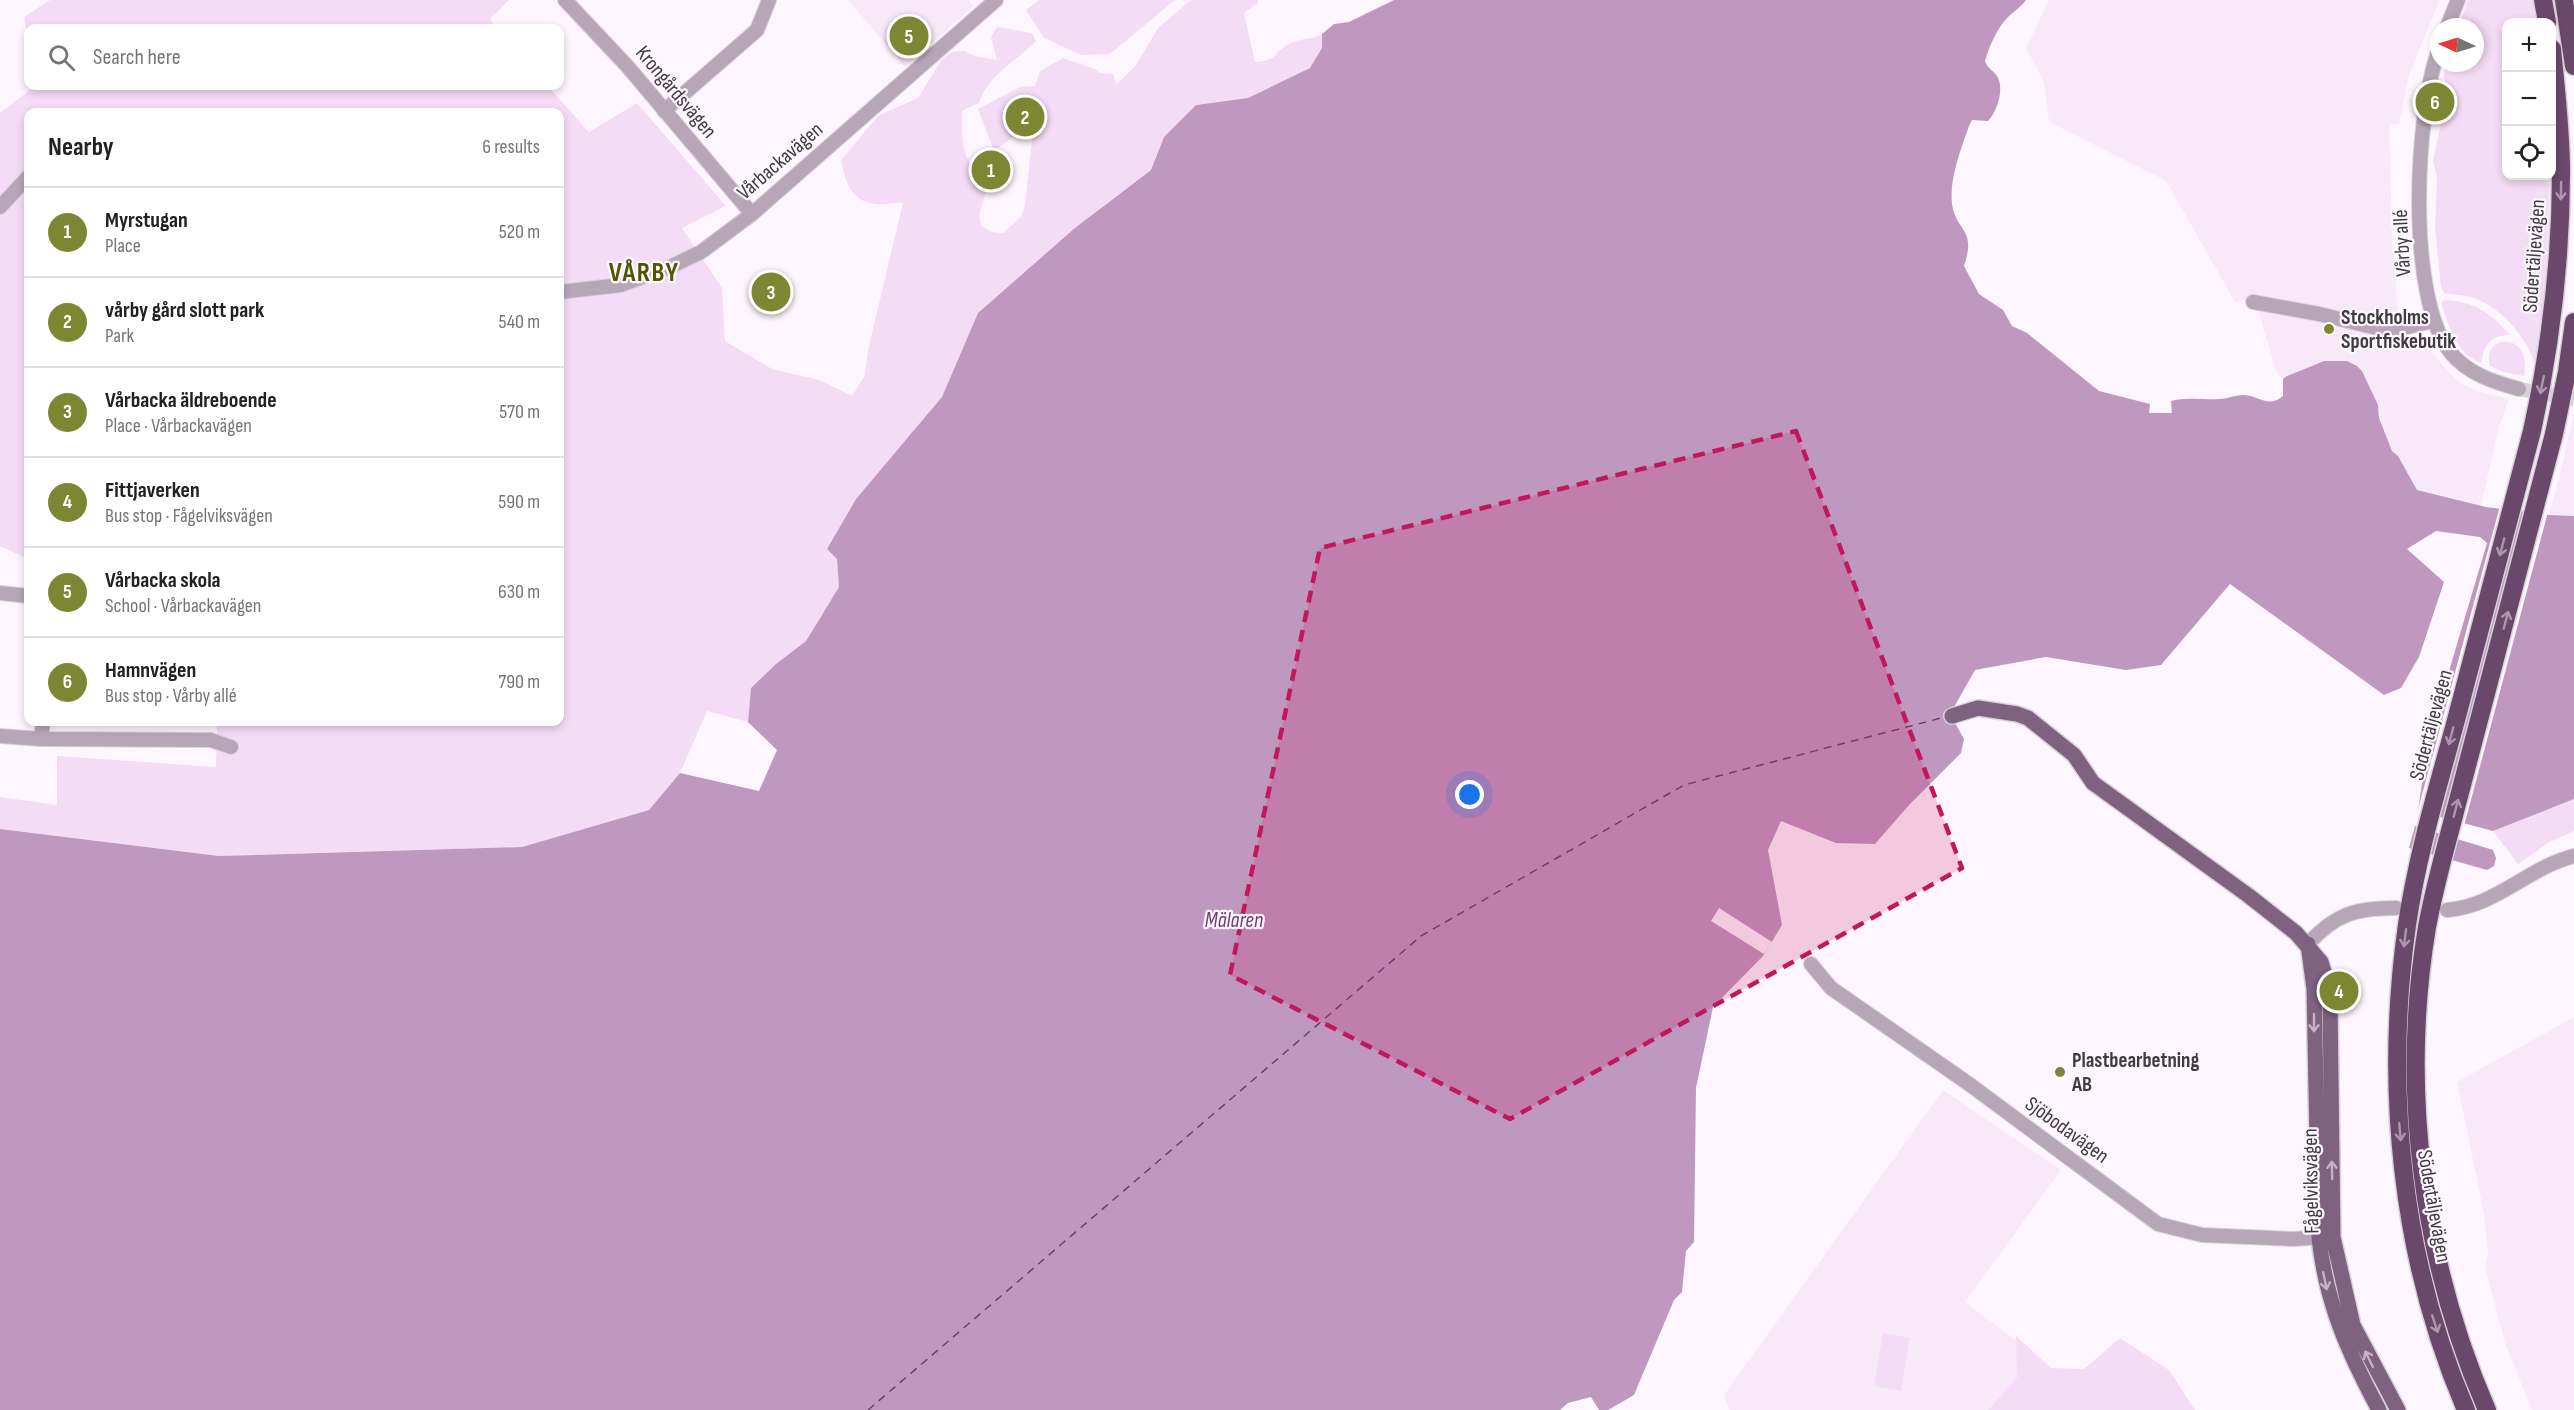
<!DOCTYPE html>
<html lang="en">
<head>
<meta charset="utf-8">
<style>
	:root { --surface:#fff; --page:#f6f6f6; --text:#202124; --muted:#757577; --line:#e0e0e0; --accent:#7d8733 }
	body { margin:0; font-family:"Sofia Sans Condensed",sans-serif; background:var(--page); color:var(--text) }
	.controls { position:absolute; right:18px; top:18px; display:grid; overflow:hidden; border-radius:12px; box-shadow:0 3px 9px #0003 }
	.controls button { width:54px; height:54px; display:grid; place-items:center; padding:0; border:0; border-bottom:2px solid var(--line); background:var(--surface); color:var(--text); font:30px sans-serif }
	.compass { position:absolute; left:2430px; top:18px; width:54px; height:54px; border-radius:50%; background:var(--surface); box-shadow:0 3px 9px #0003; rotate:274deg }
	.you { position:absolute; left:1470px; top:795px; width:21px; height:21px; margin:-15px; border:4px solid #fff; border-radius:50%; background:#1a73e8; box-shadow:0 0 0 9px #1a73e833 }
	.badge { display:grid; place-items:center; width:39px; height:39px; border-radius:50%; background:var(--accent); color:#fff; font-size:20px; font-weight:700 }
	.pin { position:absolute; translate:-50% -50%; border:3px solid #fff; box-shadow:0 2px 6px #0006 }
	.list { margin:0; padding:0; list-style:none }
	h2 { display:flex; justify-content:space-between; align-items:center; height:78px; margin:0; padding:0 24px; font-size:26px }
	h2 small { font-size:20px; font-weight:400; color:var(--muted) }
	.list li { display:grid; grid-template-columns:39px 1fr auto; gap:18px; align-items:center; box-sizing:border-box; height:90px; padding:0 24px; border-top:2px solid var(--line) }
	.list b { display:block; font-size:22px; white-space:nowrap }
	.list p { margin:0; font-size:20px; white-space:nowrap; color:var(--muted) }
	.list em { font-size:20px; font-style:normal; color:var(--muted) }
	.icon { flex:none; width:33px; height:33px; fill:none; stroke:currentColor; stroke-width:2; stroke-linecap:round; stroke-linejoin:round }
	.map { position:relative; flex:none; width:2574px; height:1410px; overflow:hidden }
	.search { position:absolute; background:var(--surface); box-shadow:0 3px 9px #0003; left:24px; top:24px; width:540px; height:66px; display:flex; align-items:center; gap:15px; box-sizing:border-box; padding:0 21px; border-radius:12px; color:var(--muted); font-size:22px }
	.panel { position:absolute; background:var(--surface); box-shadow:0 3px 9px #0003; left:24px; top:108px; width:540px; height:618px; border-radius:12px }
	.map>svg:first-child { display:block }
</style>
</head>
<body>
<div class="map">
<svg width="2574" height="1410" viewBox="0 0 2574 1410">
	<rect width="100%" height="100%" fill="#fef6fe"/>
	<!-- built -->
	<path fill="#f8e9f8" d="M848,0H969L974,6L905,67Z
		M2049,0H2440L2409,75L2399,124L2389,125L2392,235L2398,314L2383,315V322L2402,323L2407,335L2422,339L2444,367L2460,383L2480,392L2509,399L2499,427L2481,506L2417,490L2398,456L2392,451L2379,418L2380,413L2357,366L2347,361H2324L2283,379L2277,374L2254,297L2235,302L2166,181L2049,122L2044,82L2026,48Z
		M2574,411V516L2549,515L2563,462Z
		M2574,1017V1410H2532L2505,1343L2485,1267L2488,1254L2484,1214L2457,1082Z
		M1943,1090L2061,1170L1965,1302L2045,1362L2004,1410H1729L1724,1395Z"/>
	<!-- green -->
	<path fill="#f5dcf6" d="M50,0H509L490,19L497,28H28V43L24,17Z
		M1039,0H1175L1110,54L1081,55L1044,38L1026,10Z
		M1191,0H1258V3L1244,13L1255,62C1278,61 1272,53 1289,44C1299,38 1312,40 1322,34V48L1311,68L1248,98L1196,105L1164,137L1151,170L1107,203L978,313L943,397L856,499L827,549L837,559L839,587L806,641L776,664L751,688L748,722L707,711L680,773L649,810L522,847L219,856L0,829V797L57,805V756L216,767L217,722H560V112H28V559L0,546V113L35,86H548L589,132L637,103L726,206L682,228L722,288L725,341L772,369L819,380L852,396L865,375L868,350L903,203C893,202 884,206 875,204C850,201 845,180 841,160L879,115L918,98L942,59L952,52L964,51L975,56L997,60L991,37L997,27L1032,33L1036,41C1017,61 988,75 979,103L962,111C962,127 961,148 969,162C974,172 985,178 985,190C986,205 976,207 981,226L992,232L1003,233L1021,217L1025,205L1033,132L1030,124L994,151L978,109L1020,87L1035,86L1040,71L1063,58L1097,70L1099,73L1113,74L1116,85L1136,65L1158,28Z
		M2468,0H2533L2537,22H2506V176H2550L2546,277L2540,333L2534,363C2527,337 2502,309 2476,299C2466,295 2455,295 2444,293L2441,287L2435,227L2437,177L2433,161L2441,124L2449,111L2450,100L2444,77L2445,63H2475V27H2458Z
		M2445,300C2474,301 2492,314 2510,335C2492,335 2482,345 2482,363C2457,356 2448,325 2441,302Z
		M2500,342C2523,340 2527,357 2524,376L2503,372L2490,366C2487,356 2489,347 2500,342Z
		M2574,799V831L2548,843L2518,864L2493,831Z
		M1883,1333L1910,1338L1901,1391L1874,1386Z
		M2016,1336L2051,1368L2084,1369L2120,1338L2169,1370L2195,1410H1988L2017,1378Z"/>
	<!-- water -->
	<path fill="#bf98c0" d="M1394,0H2026C2020,8 2014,11 2008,17C1997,28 1989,47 1985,61C1987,68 1993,70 1997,76C2005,88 1997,112 1988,121L1972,120L1969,126C1961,149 1949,179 1952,204C1956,232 1977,228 1964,266L1979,294L2003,310L2012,326L2027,333L2099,391L2150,404L2149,413H2172L2171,401C2187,397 2203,400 2219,399C2227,399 2235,395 2243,395C2258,395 2269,409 2283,396V379L2285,377L2324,361H2347L2357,366L2362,371L2378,405L2379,418L2392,451L2398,456L2417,490L2486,507L2549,515L2574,516V799L2493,831L2418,811L2428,742L2487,543L2480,537L2436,531L2407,549L2444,582L2419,657L2401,688L2384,695L2230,584L2161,665L2126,670L2046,657L1975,670L1953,709L1954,721L1964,739L1961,753L1909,805L1875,844L1836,843L1781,821L1768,850L1782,925L1763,956L1713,1007L1696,1088L1694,1242L1686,1251L1682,1292L1674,1300L1634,1395L1608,1410H1599L1591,1397L1568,1403L1560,1410H0V829L219,856L522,847L649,810L680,773L759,791L777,750L748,722L751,688L776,664L806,641L839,587L837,559L827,549L856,499L942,397L978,313L1075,228L1151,170L1164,137L1196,105L1248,98L1310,68L1322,48V34L1334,24L1349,22Z
		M2415,826L2493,850L2496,858L2494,866L2487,870L2409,848Z"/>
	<!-- pier -->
	<path fill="#fef6fe" d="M2500,506L2521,509L2438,819L2417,813Z
		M2526,510L2548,512L2464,826L2443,820Z
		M1719,908L1772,942L1764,954L1711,921Z"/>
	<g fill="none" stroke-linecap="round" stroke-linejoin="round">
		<!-- ferry -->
		<path stroke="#6f3e71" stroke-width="1.5" stroke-dasharray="8 6" stroke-linecap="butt" d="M868,1410L1421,936L1684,785L1945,717"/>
		<!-- minor-tunnel -->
		<path stroke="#d8d1d8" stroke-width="14" stroke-dasharray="14 7" stroke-linecap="butt" d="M2519,389L2574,399"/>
		<defs>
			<path id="minor" d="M565,0L628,67L752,214
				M2447,27L2458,0
				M2439,49C2415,114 2406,298 2451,353C2468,374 2494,382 2519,389
				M664,111L757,30L769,0
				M0,207L28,177
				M560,292L621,285L670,267L701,252L752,214L996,0
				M2253,302L2319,314L2381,329L2395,330L2433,321
				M0,593L28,596
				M0,736L41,739L211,740L231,747
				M41,739L43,722
				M2447,910C2497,906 2527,868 2574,856
				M2308,944C2335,914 2356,908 2396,908
				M1811,964L1831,988L1969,1084L2158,1224L2202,1235L2293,1239L2327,1237"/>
			<path id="major" d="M1952,716L1978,708L2017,714L2028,718L2074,755L2093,783L2249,896L2296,933L2321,962L2328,985L2330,1002L2333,1237L2353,1325L2398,1410
				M2308,944L2314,989L2319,1238C2326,1303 2348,1352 2379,1410"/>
			<path id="highway" d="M2543,0L2547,22
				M2564,0L2574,66
				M2466,1410C2401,1259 2384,1087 2407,925C2417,856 2437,790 2455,724C2481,626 2507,528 2532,431C2551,345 2561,260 2561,172C2561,131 2556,90 2552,49
				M2487,1410C2422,1261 2400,1088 2427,927C2431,906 2436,885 2441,865L2554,434L2567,372L2574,322"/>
		</defs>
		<!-- minor casing -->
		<use href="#minor" stroke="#d8d1d8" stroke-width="16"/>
		<!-- major casing -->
		<use href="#major" stroke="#d8d1d8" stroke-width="18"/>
		<!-- highway casing -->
		<use href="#highway" stroke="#d8d1d8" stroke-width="21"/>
		<!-- minor -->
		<use href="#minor" stroke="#b7a6b7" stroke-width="14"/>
		<!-- major -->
		<use href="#major" stroke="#7f6180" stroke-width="15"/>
		<!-- highway -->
		<use href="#highway" stroke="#6a486c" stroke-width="18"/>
	</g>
	<!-- one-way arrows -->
	<defs><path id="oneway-shaft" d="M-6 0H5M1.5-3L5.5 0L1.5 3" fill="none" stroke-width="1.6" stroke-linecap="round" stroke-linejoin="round" transform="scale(1.5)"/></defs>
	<g stroke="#ad96ae">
		<use href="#oneway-shaft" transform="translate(2561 191) rotate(91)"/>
		<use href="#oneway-shaft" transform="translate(2542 385) rotate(102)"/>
		<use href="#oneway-shaft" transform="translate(2502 547) rotate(105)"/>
		<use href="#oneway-shaft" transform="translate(2506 620) rotate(-75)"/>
		<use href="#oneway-shaft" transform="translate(2451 736) rotate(105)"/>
		<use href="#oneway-shaft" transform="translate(2456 808) rotate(-75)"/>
		<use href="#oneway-shaft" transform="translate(2405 938) rotate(97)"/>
		<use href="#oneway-shaft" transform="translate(2400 1132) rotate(85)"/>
		<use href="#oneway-shaft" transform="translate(2435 1324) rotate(72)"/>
	</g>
	<g stroke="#c5b3c5">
		<use href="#oneway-shaft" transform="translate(2314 1023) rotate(90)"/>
		<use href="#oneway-shaft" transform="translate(2332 1170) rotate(-91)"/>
		<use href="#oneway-shaft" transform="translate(2325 1281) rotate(78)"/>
		<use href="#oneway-shaft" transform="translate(2369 1359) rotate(-116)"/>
	</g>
	<!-- marked area -->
	<path fill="#c2185b" fill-opacity="0.2" stroke="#c2185b" stroke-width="4.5" stroke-dasharray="12 8" stroke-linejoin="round" d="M1796,431L1962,868L1510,1119L1230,975L1320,548Z"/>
	<!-- markers -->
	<g fill="#7d8733" stroke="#fef6fe" stroke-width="2">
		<circle cx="2329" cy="329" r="6"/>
		<circle cx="2060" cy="1072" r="6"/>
	</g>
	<g text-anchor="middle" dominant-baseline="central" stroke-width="4.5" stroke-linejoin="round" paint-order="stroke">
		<!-- street labels -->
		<g font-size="21" fill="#3f3c3f" stroke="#fef6fe">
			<text transform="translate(676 92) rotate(50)">Krongårdsvägen</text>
			<text transform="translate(780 161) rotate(-41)">Vårbackavägen</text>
			<text transform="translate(2402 243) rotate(-93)">Vårby allé</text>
			<text transform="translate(2534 256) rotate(-86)">Södertäljevägen</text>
			<text transform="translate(2431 725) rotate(-75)">Södertäljevägen</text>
			<text transform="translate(2067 1130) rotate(36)">Sjöbodavägen</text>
			<text transform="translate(2311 1181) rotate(-91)">Fågelviksvägen</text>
			<text transform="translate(2434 1206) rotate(80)">Södertäljevägen</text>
		</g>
		<!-- poi labels -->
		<g font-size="21" font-weight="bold" fill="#3f3c3f" stroke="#fef6fe" text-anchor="start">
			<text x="2341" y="317">Stockholms<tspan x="2341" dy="24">Sportfiskebutik</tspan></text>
			<text x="2072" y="1060">Plastbearbetning<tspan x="2072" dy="24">AB</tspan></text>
		</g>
		<!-- water labels -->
		<g font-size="22" font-style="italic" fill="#6f3e71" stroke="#fef6fe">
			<text x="1234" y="920">Mälaren</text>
		</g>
		<!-- district labels -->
		<g font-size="27" font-weight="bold" letter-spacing="1.5" fill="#4f5700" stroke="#fef6fe">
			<text x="644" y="273">VÅRBY</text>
		</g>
	</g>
</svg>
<div class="controls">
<button>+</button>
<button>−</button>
<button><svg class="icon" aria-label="locate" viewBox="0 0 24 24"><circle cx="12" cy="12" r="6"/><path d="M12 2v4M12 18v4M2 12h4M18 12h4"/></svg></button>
</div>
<svg class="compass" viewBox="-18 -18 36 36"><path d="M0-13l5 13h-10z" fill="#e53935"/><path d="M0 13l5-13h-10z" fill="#757577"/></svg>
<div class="you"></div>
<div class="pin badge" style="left:991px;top:170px">1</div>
<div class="pin badge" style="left:1025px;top:117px">2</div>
<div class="pin badge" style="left:771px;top:292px">3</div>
<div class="pin badge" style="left:2339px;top:991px">4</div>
<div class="pin badge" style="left:909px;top:36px">5</div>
<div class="pin badge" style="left:2435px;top:102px">6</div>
<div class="search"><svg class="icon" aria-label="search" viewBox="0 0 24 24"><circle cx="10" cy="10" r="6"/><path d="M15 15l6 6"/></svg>Search here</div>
<section class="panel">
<h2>Nearby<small>6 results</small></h2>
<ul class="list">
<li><span class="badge">1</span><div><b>Myrstugan</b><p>Place</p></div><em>520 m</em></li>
<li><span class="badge">2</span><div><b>vårby gård slott park</b><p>Park</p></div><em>540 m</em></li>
<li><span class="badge">3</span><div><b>Vårbacka äldreboende</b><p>Place · Vårbackavägen</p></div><em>570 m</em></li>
<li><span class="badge">4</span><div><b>Fittjaverken</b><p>Bus stop · Fågelviksvägen</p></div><em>590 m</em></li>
<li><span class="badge">5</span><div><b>Vårbacka skola</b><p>School · Vårbackavägen</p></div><em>630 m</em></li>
<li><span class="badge">6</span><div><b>Hamnvägen</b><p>Bus stop · Vårby allé</p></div><em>790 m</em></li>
</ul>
</section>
</div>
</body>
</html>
